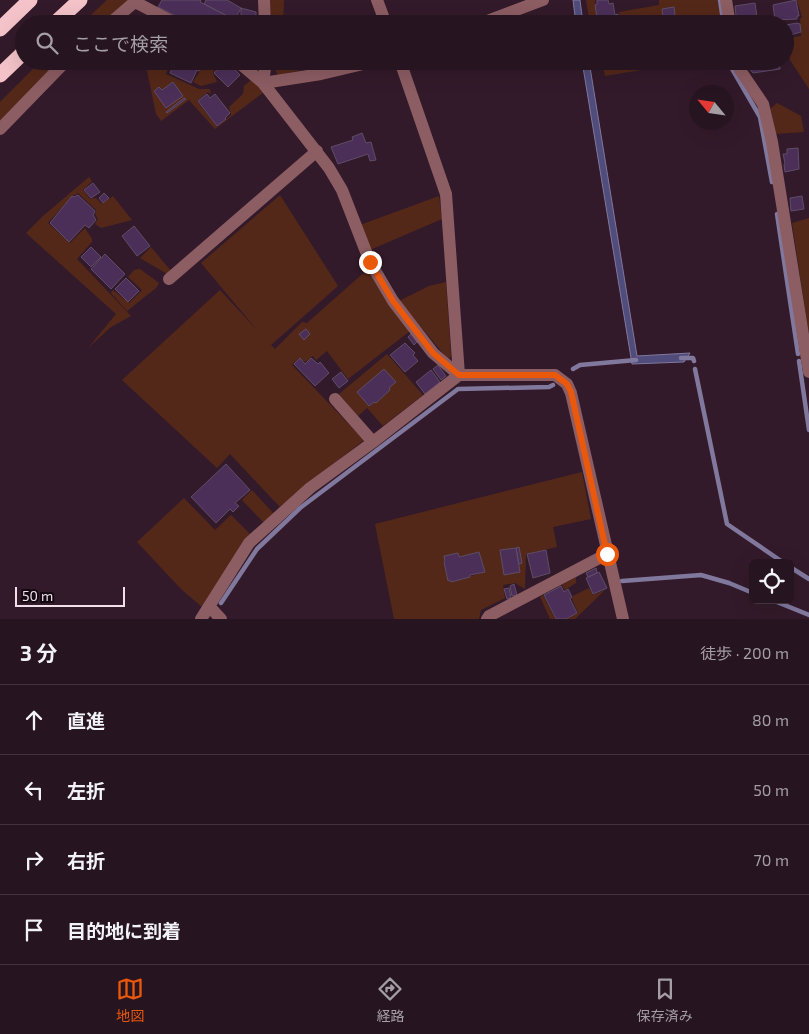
<!DOCTYPE html>
<html lang="ja">
<head>
<meta charset="utf-8">
<style>
	:root { --surface:#261420; --page:#2e1d29; --text:#f1f3f6; --muted:#a49ea5; --line:#42333e; --accent:#ea580c }
	body { margin:0; font-family:"Exo 2","Noto Sans JP",sans-serif; background:var(--page); color:var(--text) }
	.controls { position:absolute; right:15px; bottom:15px; display:grid; overflow:hidden; border-radius:8px; box-shadow:0 5px 20px #0002 }
	.controls button { width:45px; height:45px; display:grid; place-items:center; padding:0; border:0; border-bottom:1px solid var(--line); background:var(--surface); color:var(--text); font:25px sans-serif }
	.compass { position:absolute; left:689px; top:85px; width:45px; height:45px; border-radius:50%; background:var(--surface); box-shadow:0 5px 20px #0002; rotate:299deg }
	.scale { position:absolute; left:15px; bottom:12px; width:110px; box-sizing:border-box; padding-left:5px; border:2px solid #f1e0ea; border-top:0; font-size:14px; line-height:18px; white-space:nowrap; color:#f1e0ea; -webkit-text-stroke:4px #140910; paint-order:stroke }
	.stop { position:absolute; width:15px; height:15px; margin:-11px; border:4px solid #ea580c; border-radius:50%; background:#fff }
	.stop.end { background:#ea580c; border-color:#fff; box-shadow:0 1px 5px #0008 }
	.list { margin:0; padding:0; list-style:none }
	h2 { display:flex; justify-content:space-between; align-items:center; height:65px; margin:0; padding:0 20px; font-size:21px }
	h2 small { font-size:16px; font-weight:400; color:var(--muted) }
	.list li { display:grid; grid-template-columns:32px 1fr auto; gap:15px; align-items:center; box-sizing:border-box; height:70px; padding:0 20px; border-top:1px solid var(--line) }
	.list b { display:block; font-size:19px; white-space:nowrap }
	.list em { font-size:16px; font-style:normal; color:var(--muted) }
	.icon { flex:none; width:28px; height:28px; fill:none; stroke:currentColor; stroke-width:2; stroke-linecap:round; stroke-linejoin:round }
	.map { position:relative; flex:none; width:809px; height:619px; overflow:hidden }
	.search { position:absolute; background:var(--surface); box-shadow:0 5px 20px #0002; left:15px; right:15px; top:15px; height:55px; display:flex; align-items:center; gap:12px; box-sizing:border-box; padding:0 18px; border-radius:28px; color:var(--muted); font-size:19px }
	.sheet { height:345px; background:var(--surface) }
	nav { display:flex; justify-content:space-around; align-items:center; box-sizing:border-box; height:70px; border-top:1px solid var(--line); background:var(--surface); font-size:14px; color:var(--muted) }
	nav a { display:grid; justify-items:center; gap:2px }
	nav .on { color:var(--accent) }
	.map>svg:first-child { display:block }
</style>
</head>
<body>
<div class="map">
<svg width="809" height="619" viewBox="0 0 809 619">
	<rect width="100%" height="100%" fill="#331a2a"/>
	<!-- green -->
	<path fill="#542819" fill-rule="evenodd" d="M107,0H131L101,24H81Z
		M270,0H284L283,24H271Z
		M586,0H595L597,24H590Z
		M659,0H718L723,24H617L620,22L619,12L659,5Z
		M797,0H809V89L790,60L789,38L801,36L800,19L802,17Z
		M41,61H58L0,121V102Z
		M145,61H171L166,74L199,89H210L211,94L208,92L197,101L217,127L231,115L229,107L243,94L244,86L252,79L264,92L215,129L189,100L161,121L156,114Z
		M206,61H223L213,73L217,82L201,86L193,82Z
		M273,61H346L278,75L274,68Z
		M602,61H696L605,76Z
		M777,103L801,116L804,132L775,134L772,114L770,109Z
		M89,177L92,181L83,190L90,199L96,198L102,204L113,196L132,220L101,228L95,224L98,219L95,214L96,210L78,193L75,195H73L48,223L70,243L85,228L92,239V242L77,259L131,316L111,327L88,348L116,314L26,233L43,216Z
		M280,195L338,286L271,345L275,349L302,322L307,323L368,269L410,331L348,379L327,351L316,360L313,356L305,362L299,358L292,365L364,440L312,480L280,507L230,454L217,468L122,380L220,290L257,330L201,263Z
		M439,196L442,219L370,250L360,225Z
		M809,218V335L792,223Z
		M151,247L171,271L167,274L140,258Z
		M140,269L159,283L156,288L127,311L111,293L113,290L129,303L142,290L128,277L134,270Z
		M446,282L451,356L448,359L399,301L429,286Z
		M387,354L423,395L383,426L367,408L358,416L339,394ZM395,382L389,388V391L376,403L374,402L369,406L358,392Z
		M582,472L591,519L553,527L557,547L526,554L525,589L515,583L503,585L505,598L481,610L479,619H394L375,524ZM479,552L485,572L451,582L450,580L448,581L444,562L445,556L458,553L459,557Z
		M252,490L274,514L264,523L242,500Z
		M184,498L215,530L231,515L250,534L241,544L237,552L202,607L181,589L137,542Z
		M576,577V583L565,590L562,585L543,595L555,619H550L540,597Z
		M589,588L593,595L605,590L575,619H567L578,613L572,599L573,596Z"/>
	<!-- water -->
	<path fill="#504c7c" stroke="#80789d" d="M573,0H580L583,24H576Z
		M582,61H589L637,356L690,353L684,362L632,364Z"/>
	<g fill="none" stroke-linecap="round" stroke-linejoin="round">
		<!-- stream -->
		<path stroke="#80789d" stroke-width="4.5" d="M720,0L723,20
			M730,61L731,67L760,117L772,182
			M777,214L798,354
			M681,358H693L694,361
			M799,361L809,430
			M573,369L580,365L636,360
			M695,369L727,524L784,563
			M790,567L809,579
			M622,581L701,575L729,583L753,593
			M772,600L809,615
			M221,603L257,549L300,508L458,389L549,387L553,385"/>
	</g>
	<!-- building -->
	<path fill="#4b2f58" stroke="#5e4d66" d="M162,0H201L200,2L243,24H192L158,7Z
		M206,0H227L241,8L235,20L204,4Z
		M597,0H608L609,4L613,3L615,15L618,14L619,21L614,22V24H598L595,5L597,4Z
		M796,0L799,16H797V19L775,20L773,5Z
		M755,3L758,24H737L735,6Z
		M674,7L676,22L664,24L662,9Z
		M241,8L256,12V24L241,23Z
		M797,23L800,24L801,32L787,36L786,25Z
		M176,61H204L199,71L197,70L191,83L170,73Z
		M227,61L240,75L228,87L214,73Z
		M743,61H751L752,65L779,61L780,69L753,73Z
		M173,82L183,96L166,108L154,91L159,87L162,90Z
		M207,94L210,98L215,94L230,113L225,118L226,119L217,126L198,101Z
		M184,98L186,99L167,113L166,112Z
		M362,133L366,143L371,142L376,160L370,161L368,154L338,164L331,147L353,140L352,137Z
		M798,148L799,169L785,172L784,165L785,163L783,154H787V149Z
		M93,183L100,192L91,198L84,190Z
		M104,193L109,198L103,203L99,198Z
		M78,195L95,211L93,215L96,220L89,228L85,225L69,242L50,223L72,196L74,197Z
		M802,196L804,209L791,211L790,198Z
		M134,226L150,246L137,256L122,236Z
		M91,247L101,257L91,267L81,257Z
		M105,254L125,274L111,289L91,269Z
		M126,278L139,291L128,302L115,289Z
		M306,329L310,334L304,340L299,334Z
		M411,334L417,342L414,345L408,337Z
		M405,343L415,353L413,355L418,361L405,372L390,355Z
		M300,358L305,364L311,358L318,364L320,362L329,373L315,386L294,364Z
		M438,365L446,376L441,380L433,369Z
		M384,369L396,382L389,388L390,390L376,403L374,402L369,406L357,392Z
		M431,370L440,382L425,394L416,382Z
		M341,372L348,381L339,388L332,379Z
		M226,464L250,490L235,503L239,506L233,512L230,509L216,523L191,497Z
		M519,547L522,563L519,564L516,548Z
		M516,548L520,572L504,575L500,550Z
		M546,550L550,573L533,578L527,554Z
		M479,552L485,572L470,575V577L451,582L450,580L448,581L444,562L445,561L444,556L458,553L459,557Z
		M596,568L597,573L588,577L586,573Z
		M599,572L607,588L593,594L586,578Z
		M514,584L517,595L512,596L510,586Z
		M561,586L564,592L568,589L572,597L570,599L577,613L566,619H556L544,595Z
		M509,588L511,598L507,599L504,589Z"/>
	<g fill="none" stroke-linecap="round" stroke-linejoin="round">
		<!-- minor -->
		<path stroke="#8c5d63" stroke-width="12" d="M264,0L265,24
			M377,0L386,24
			M726,0L730,24
			M135,2L177,24
			M109,24L137,0
			M479,24L543,0
			M237,61L263,83L329,168L342,190L370,262L393,301L433,353L459,375
			M266,61L263,83L321,74L376,61
			M400,61L446,194L459,375
			M738,61L740,70L763,104L772,142L809,372
			M0,129L66,61
			M169,279L317,151
			M335,399L373,442
			M209,606L221,619
			M201,619L249,543L310,488L373,442L459,375H555L567,384L571,393L623,619
			M487,619L489,616L607,554"/>
		<!-- highway -->
		<path stroke="#f3c3c9" stroke-width="15" d="M54,24L80,0
			M0,29L30,0
			M0,75L24,52"/>
	</g>
	<g fill="none" stroke-linecap="round" stroke-linejoin="round">
		<!-- route -->
		<path stroke="#ea580c" stroke-width="6" d="M370,262L393,301L433,353L459,375H555L567,384L571,392L607,554"/>
	</g>
</svg>
<div class="controls">
<button><svg class="icon" aria-label="locate" viewBox="0 0 24 24"><circle cx="12" cy="12" r="6"/><path d="M12 2v4M12 18v4M2 12h4M18 12h4"/></svg></button>
</div>
<svg class="compass" viewBox="-18 -18 36 36"><path d="M0-13l5 13h-10z" fill="#e53935"/><path d="M0 13l5-13h-10z" fill="#a49ea5"/></svg>
<div class="scale">50 m</div>
<div class="stop" style="left:607px;top:554px"></div>
<div class="stop end" style="left:370px;top:262px"></div>
<div class="search"><svg class="icon" aria-label="search" viewBox="0 0 24 24"><circle cx="10" cy="10" r="6"/><path d="M15 15l6 6"/></svg>ここで検索</div>
</div>
<section class="sheet">
<h2>3 分<small>徒歩 · 200 m</small></h2>
<ul class="list">
<li><svg class="icon" aria-label="ahead" viewBox="0 0 24 24"><path d="M12 20V5M6 11l6-6 6 6"/></svg><div><b>直進</b></div><em>80 m</em></li>
<li><svg class="icon" aria-label="left" viewBox="0 0 24 24"><path d="M17 20v-9H6M10 6l-5 5 5 5"/></svg><div><b>左折</b></div><em>50 m</em></li>
<li><svg class="icon" aria-label="right" viewBox="0 0 24 24"><path d="M7 20v-9h11M14 6l5 5-5 5"/></svg><div><b>右折</b></div><em>70 m</em></li>
<li><svg class="icon" aria-label="arrive" viewBox="0 0 24 24"><path d="M6 21V4h12l-3 4 3 4H6"/></svg><div><b>目的地に到着</b></div></li>
</ul>
</section>
<nav>
<a class="on"><svg class="icon" aria-label="map" viewBox="0 0 24 24"><path d="M3 6l6-2 6 2 6-2v14l-6 2-6-2-6 2zM9 4v14M15 6v14"/></svg>地図</a>
<a><svg class="icon" aria-label="directions" viewBox="0 0 24 24"><path d="M12 3l9 9-9 9-9-9zM9 14v-3h6M13 9l2 2-2 2"/></svg>経路</a>
<a><svg class="icon" aria-label="saved" viewBox="0 0 24 24"><path d="M7 4h10v16l-5-4-5 4z"/></svg>保存済み</a>
</nav>
</body>
</html>
